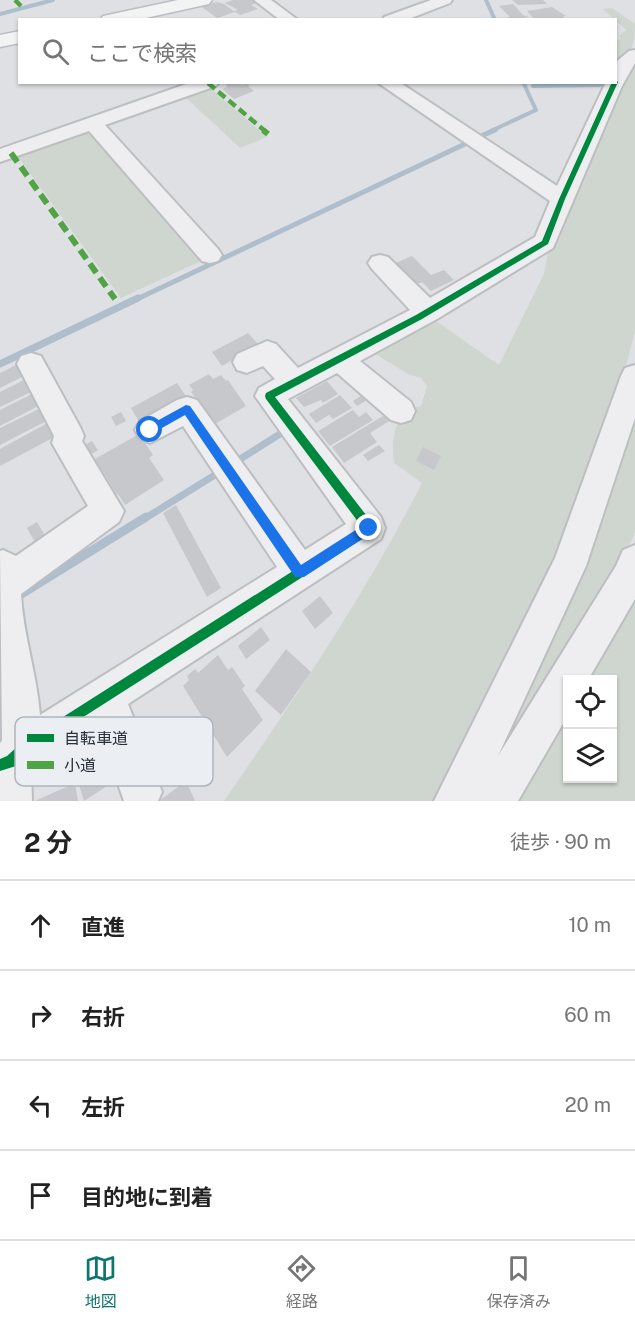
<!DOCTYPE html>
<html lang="ja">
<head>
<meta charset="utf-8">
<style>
	:root { --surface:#fff; --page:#f2f2f2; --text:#222; --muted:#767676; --line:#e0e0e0; --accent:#0f766e }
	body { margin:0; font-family:"Public Sans","Noto Sans JP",sans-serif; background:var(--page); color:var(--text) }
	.controls { position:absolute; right:18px; bottom:18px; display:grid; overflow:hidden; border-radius:0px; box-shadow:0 2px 4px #0004 }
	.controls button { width:54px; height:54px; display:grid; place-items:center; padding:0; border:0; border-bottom:2px solid var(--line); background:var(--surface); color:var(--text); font:30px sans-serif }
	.stop { position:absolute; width:18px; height:18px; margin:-14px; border:4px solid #1a73e8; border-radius:50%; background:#fff }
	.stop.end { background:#1a73e8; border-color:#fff; box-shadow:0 2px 6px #0008 }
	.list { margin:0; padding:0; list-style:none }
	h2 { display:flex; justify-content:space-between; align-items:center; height:78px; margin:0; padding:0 24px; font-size:26px }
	h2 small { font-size:20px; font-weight:400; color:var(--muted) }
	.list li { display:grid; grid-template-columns:39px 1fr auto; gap:18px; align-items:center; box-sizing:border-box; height:90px; padding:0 24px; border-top:2px solid var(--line) }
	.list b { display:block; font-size:22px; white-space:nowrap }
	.list em { font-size:20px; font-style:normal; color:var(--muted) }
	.icon { flex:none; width:33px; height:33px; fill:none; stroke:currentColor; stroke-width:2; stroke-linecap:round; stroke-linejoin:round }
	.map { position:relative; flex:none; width:635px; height:801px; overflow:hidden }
	.search { position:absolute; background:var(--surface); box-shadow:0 2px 4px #0004; left:18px; right:18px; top:18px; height:66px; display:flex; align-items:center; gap:15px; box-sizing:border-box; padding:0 21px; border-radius:0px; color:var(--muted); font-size:22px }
	.sheet { height:438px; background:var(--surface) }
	nav { display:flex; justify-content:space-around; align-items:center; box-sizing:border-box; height:84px; border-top:2px solid var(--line); background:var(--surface); font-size:16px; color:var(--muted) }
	nav a { display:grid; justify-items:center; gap:3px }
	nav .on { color:var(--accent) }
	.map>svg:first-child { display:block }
</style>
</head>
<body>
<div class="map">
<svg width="635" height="801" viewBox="0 0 635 801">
	<rect width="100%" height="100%" fill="#dee0e3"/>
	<!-- green -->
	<path fill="#cfd6cf" d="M612,8L635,24C635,33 634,47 628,54C623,61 619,63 616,71V40L621,39L619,36L626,30L603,9Z
		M635,59V332L626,365L561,546L438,801H224C295,698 365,595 422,483L394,463C391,440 393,412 421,406L427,386L421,378L408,374L374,353L436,321L499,365L544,274L550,241L629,63Z
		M209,87L267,137L240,148L183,95Z
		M92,129L205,259L121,298L16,154Z
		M635,411V532L617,574L475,801Z
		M635,581V801H508L567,698L568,778H612V680L578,679Z"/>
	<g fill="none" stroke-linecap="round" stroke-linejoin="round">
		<!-- stream-far3 -->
		<path stroke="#afbecc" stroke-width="4" d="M486,0L495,20
			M0,14L53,0
			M533,86L603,85
			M491,131L536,110L523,82"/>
		<!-- stream-far2 -->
		<path stroke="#afbecc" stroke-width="5" d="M479,137L495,130
			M135,300L467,143"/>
		<!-- stream-far1 -->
		<path stroke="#afbecc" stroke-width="7" d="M0,364L138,298
			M237,461L283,432
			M144,519L218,473"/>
		<!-- stream -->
		<path stroke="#afbecc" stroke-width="9" d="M16,600L15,598L146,517
			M76,738L104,720"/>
	</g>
	<!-- building -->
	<path fill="#c6c8cb" d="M233,0H252L257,3L251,5L258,9L240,15L234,11L238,10L225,3Z
		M512,0H543L547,4L518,5Z
		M216,2L224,4L235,12L217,18L202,7Z
		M513,4L523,15L529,17L510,20L507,17H510L499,6Z
		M552,7L566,16H563L566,20H535L527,11Z
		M229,82H239L242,85L247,83L250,86H248L254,91L234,99L222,89L227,87L226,84Z
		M412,256L431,275L444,270L454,280L431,291L422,282L411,287L391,265Z
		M248,333L259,345L222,366L212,352Z
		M22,362L28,374L0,388V373Z
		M209,374L213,379L221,375L226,381L228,380L246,406L215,424L191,392L193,390L189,385Z
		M30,377L37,389L0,407V392Z
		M327,381L338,394L323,403L321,400L304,407L296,398Z
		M177,383L188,399L141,425L131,408Z
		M38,391L44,403L0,426V410Z
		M367,392L372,397L357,406L353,401Z
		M340,395L352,408L333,419L329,415L316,423L309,414Z
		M45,406L52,418L0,445V428Z
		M353,410L359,417L366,412L373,420L330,446L318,431Z
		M391,411L396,417L370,433L377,442L344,463L332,447Z
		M121,412L126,421L116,426L111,417Z
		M53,420L60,434L0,466V449Z
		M139,434L153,455L149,458L164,480L125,505L118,494L117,495L95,459Z
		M92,441L98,450L85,458L79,448Z
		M379,445L385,451L368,461L363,455Z
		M423,447L441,456L434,470L416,461Z
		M176,505L221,588L207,597L163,513Z
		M37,522L50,544L40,551L27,528Z
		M320,596L333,613L315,629L302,611Z
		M261,627L270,640L246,659L238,646Z
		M286,649L311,672L281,715L255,691Z
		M218,655L228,670L232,667L245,686L242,689L263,720L227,757L183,686L189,680L187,676L195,669L198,673Z
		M168,720L188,767L155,792L135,743Z
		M114,746L124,775L84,801L77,778L72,780L70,773Z
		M186,781L195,801H159Z
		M75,783L78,801H35Z"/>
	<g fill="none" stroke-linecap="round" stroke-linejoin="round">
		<defs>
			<path id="minor" d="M254,0H271L298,20H280Z
				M431,0H452L450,3L406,20H383L384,17Z
				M635,50V63L622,86L553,248L437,319L360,361L411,402L415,411L411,420L401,423L391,420L337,373L288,399L381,517L385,528L381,539L128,704L162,792L158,801H124L97,724L31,769L32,801H0V743L2,741L0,551L3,550L16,556L88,506L52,443L54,436L17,364L21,356L31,353L41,356L80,427L84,436L82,441L124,511L119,522L21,594C23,635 37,674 40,715L277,567L183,426L150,443L140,439L135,430L140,421L177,400L187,397L197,400L305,550L346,524L255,396L259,388L275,379L263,366L247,373L237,370L233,362L237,354L267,341L276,344L298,368L410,310L372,269L368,263L372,257L380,255L388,257L430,298L535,237L550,201L377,82H399L557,186L606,82H616V62L629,51Z
				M192,82H219L216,86L105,125L218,249L222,255L218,261L210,263L202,261L89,131L0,162V149Z
				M635,365V418L586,566L498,756L616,566L623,550L635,545V599L588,680H568V715L518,801H434L555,558L621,376L625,368Z"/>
			<path id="major" d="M178,0H212L209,4L137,20H100L103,16Z
				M20,31V43L0,47V35Z"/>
		</defs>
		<!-- minor casing -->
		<use href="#minor" stroke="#bcbec1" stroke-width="4"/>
		<!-- major casing -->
		<use href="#major" stroke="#bbbdc0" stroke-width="3"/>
		<!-- minor -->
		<use href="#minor" fill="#eeeef0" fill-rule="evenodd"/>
		<!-- major -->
		<use href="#major" fill="#f2f4f4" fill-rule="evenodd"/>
		<!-- quiet-far1 -->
		<path stroke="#51a445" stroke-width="4.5" stroke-dasharray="9 4.5" stroke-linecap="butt" d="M15,0L21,6
			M208,83L265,131"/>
		<!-- quiet -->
		<path stroke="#51a445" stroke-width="6" stroke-dasharray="11 6" stroke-linecap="butt" d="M263,130L268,134
			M11,153L115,299"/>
		<defs>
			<path id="cycleway" d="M616,80L618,82L565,199L548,244L422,319L275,397L373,524L374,528L373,532L27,753L16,766L0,771V759L7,756L19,745L362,527L266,399L265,396L266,393L416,315L542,241L559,199L612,82H616Z"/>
		</defs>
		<!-- cycleway casing -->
		<use href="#cycleway" stroke="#ebeff3" stroke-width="4"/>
		<!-- cycleway -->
		<use href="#cycleway" fill="#00873e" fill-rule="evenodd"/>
	</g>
	<!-- route -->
	<path fill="#1a73e8" d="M186,405L190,406L301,565L365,524H373V532L304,577H295L185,415L153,433H146V427Z"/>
	<!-- legend -->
	<rect x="15" y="717" width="198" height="69" rx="9" fill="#ebeff3" stroke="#b0b5bc" stroke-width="1.5"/>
	<rect x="27" y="734" width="27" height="8" fill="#00873e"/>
	<rect x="27" y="761" width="27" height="8" fill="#51a445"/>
	<g font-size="16" fill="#282f3a">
		<text x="64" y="744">自転車道</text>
		<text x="64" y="771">小道</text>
	</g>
</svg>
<div class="controls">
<button><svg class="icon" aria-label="locate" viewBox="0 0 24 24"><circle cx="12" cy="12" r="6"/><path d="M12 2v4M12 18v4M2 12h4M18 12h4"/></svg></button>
<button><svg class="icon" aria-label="layers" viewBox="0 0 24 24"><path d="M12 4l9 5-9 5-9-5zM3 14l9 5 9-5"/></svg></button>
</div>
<div class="stop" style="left:150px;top:430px"></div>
<div class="stop end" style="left:369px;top:528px"></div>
<div class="search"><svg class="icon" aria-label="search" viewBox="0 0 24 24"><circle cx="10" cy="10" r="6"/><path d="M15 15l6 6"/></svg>ここで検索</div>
</div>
<section class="sheet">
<h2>2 分<small>徒歩 · 90 m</small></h2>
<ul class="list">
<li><svg class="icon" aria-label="ahead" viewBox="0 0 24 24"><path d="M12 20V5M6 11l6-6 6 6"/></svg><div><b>直進</b></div><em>10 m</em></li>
<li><svg class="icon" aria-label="right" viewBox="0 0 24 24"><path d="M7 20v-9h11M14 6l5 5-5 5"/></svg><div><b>右折</b></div><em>60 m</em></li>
<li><svg class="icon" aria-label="left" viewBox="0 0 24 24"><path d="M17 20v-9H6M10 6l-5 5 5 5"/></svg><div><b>左折</b></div><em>20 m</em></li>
<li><svg class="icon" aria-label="arrive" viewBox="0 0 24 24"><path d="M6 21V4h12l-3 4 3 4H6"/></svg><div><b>目的地に到着</b></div></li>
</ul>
</section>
<nav>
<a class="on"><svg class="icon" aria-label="map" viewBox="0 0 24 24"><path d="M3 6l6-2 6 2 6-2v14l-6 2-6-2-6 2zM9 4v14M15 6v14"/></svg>地図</a>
<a><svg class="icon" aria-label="directions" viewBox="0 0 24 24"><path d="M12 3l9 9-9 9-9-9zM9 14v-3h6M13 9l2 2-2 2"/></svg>経路</a>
<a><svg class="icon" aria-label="saved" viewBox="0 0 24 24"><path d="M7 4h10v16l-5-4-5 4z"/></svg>保存済み</a>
</nav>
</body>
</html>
